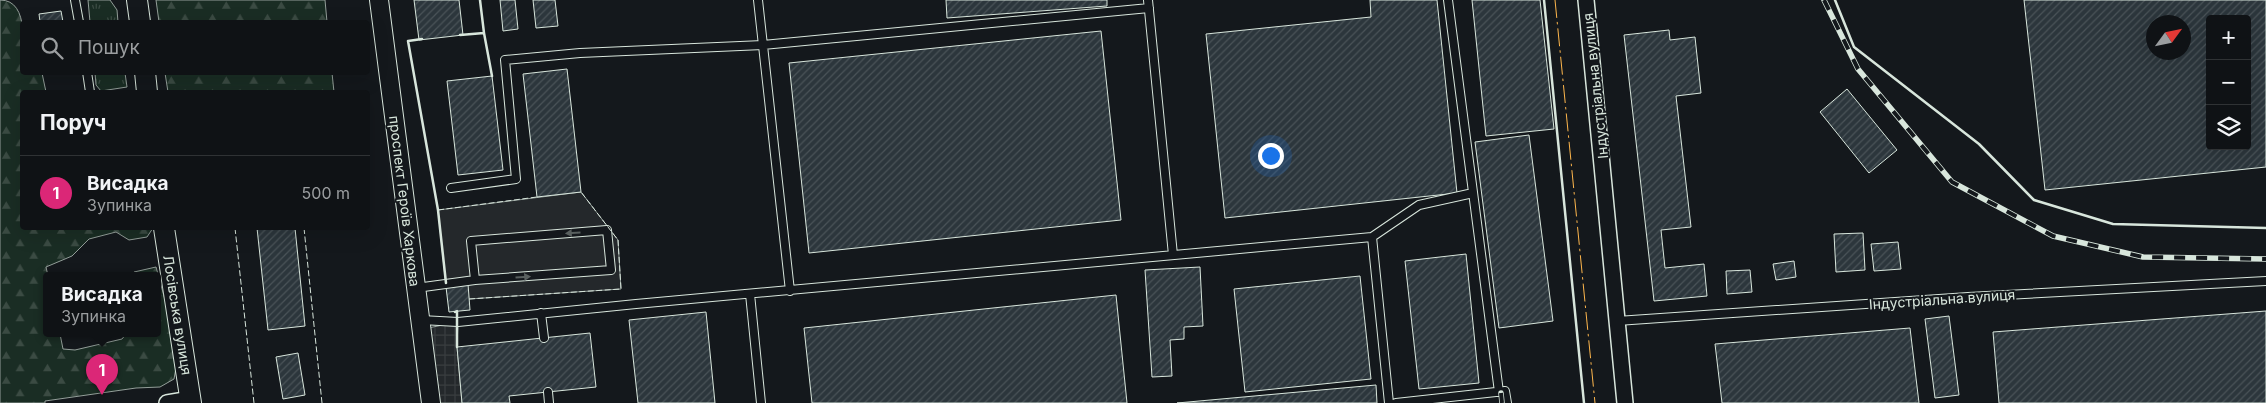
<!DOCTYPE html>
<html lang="uk">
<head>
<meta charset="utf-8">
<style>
	:root { --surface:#0f1215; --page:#1d2022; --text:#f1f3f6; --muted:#9b9ea0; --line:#2f3234; --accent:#db2777 }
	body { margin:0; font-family:Inter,sans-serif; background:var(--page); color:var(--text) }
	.controls { position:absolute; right:15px; top:15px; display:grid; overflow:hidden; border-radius:5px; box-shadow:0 5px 20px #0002 }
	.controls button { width:45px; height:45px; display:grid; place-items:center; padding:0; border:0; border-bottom:1px solid var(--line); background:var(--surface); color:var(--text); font:25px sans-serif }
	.compass { position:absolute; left:2146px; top:15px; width:45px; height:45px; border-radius:50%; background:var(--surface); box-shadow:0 5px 20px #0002; rotate:57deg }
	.you { position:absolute; left:1270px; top:155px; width:18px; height:18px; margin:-12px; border:4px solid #fff; border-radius:50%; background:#1a73e8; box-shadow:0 0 0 8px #1a73e833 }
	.badge { display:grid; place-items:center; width:32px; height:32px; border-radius:50%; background:var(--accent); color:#fff; font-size:16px; font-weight:700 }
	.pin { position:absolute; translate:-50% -41px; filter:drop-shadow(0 1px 2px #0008) }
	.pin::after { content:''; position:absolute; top:26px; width:18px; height:15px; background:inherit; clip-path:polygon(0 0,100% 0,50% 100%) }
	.popup { position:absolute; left:43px; top:272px; width:118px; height:65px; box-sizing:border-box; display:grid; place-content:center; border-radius:5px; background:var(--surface); filter:drop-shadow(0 1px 4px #0005); font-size:16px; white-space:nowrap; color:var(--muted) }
	.popup b { font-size:19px; color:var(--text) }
	.popup::after { content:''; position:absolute; left:50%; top:100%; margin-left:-10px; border:10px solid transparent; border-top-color:var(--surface) }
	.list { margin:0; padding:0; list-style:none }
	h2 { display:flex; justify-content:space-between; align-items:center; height:65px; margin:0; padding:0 20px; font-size:21px }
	h2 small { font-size:16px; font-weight:400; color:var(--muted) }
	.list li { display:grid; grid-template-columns:32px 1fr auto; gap:15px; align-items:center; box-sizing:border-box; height:75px; padding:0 20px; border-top:1px solid var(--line) }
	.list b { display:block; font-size:19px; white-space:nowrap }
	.list p { margin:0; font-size:16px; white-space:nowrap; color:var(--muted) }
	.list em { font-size:16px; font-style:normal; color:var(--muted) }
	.icon { flex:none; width:28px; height:28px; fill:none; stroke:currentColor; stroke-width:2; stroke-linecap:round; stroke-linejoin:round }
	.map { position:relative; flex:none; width:2266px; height:403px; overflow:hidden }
	.search { position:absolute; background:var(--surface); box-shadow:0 5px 20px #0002; left:20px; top:20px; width:350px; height:55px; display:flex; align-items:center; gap:12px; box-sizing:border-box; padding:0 18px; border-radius:5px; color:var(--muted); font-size:19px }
	.panel { position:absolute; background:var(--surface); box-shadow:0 5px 20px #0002; left:20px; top:90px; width:350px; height:140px; border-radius:5px }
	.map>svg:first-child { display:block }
</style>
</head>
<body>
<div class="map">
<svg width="2266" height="403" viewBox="0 0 2266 403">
	<defs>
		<pattern id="grass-tufts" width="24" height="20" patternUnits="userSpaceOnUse" patternTransform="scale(1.25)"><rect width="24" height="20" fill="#1a2d24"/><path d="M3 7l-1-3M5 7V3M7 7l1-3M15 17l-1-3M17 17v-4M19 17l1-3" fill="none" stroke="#3b4b43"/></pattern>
		<pattern id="forest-firs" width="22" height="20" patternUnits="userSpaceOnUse" patternTransform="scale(1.25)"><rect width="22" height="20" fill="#1a2d24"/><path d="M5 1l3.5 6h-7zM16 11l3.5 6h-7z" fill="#3b4b43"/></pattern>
		<pattern id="plaza-grid" width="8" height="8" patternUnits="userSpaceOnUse" patternTransform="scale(1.25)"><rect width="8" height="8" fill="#24282b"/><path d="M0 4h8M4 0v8" fill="none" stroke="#393d3f"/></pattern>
		<pattern id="building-hatch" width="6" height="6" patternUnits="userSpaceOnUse" patternTransform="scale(1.25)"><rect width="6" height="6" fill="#2c363c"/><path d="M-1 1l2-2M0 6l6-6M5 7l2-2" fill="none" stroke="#4a5358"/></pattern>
	</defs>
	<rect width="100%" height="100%" fill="#14181c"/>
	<!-- grass -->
	<path fill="url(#grass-tufts)" stroke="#939e99" d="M88,0H110L117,10L118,22H90Z
		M95,73H125L127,87L101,91L96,85Z"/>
	<!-- forest -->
	<path fill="url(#forest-firs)" stroke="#939e99" d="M0,0C31,0 22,51 22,72L42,73L46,92H22V228H153L147,237L129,240L116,232L89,239L72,256L46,267L48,276L47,334H60L63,349L75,350L122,339L126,334H157V276H133L134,272L156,267L179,351L174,379L160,387L136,388L45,401V403H0Z
		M156,0H325L327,22H159Z
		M165,73H332L334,92H168Z"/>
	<!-- parking -->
	<path fill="#24282b" stroke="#939e99" d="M581,192L618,240L621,289L469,299L446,287L438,210Z"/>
	<!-- plaza -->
	<path fill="url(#plaza-grid)" stroke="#939e99" d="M458,322L457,347L462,403H437L428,328Z"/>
	<!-- building -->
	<path fill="url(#building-hatch)" stroke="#d8e6dc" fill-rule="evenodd" d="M414,0H459L463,35L419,40Z
		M500,0H515L518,29L503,31Z
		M533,0H555L558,26L536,28Z
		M946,0H1107V6L947,18Z
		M1370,0H1437L1457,193L1225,218L1206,34L1371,17Z
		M1472,0H1540L1554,129L1486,136Z
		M2024,0H2266V167L2045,190ZM2210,19H2247V146H2210ZM2154,22H2184V52H2154Z
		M61,11L63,22H40L39,14Z
		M1669,30L1670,40L1695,37L1701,93L1676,96L1691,227L1661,230L1665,268L1704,264L1707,296L1654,301L1624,35Z
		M1101,31L1121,220L809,253L789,63Z
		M567,69L581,192L537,197L523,74Z
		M492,76L503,170L458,175L447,81Z
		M1847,89L1897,150L1869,173L1820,112Z
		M1529,135L1553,321L1499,328L1475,142Z
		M257,228H295L305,326L268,330Z
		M1863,233L1865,270L1836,272L1834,234Z
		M1898,242L1901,269L1874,271L1871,244Z
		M1466,254L1479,383L1419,389L1405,261Z
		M1794,261L1796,277L1776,280L1773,264Z
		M1200,267L1203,326L1184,327V339L1170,340L1172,376L1152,377L1145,270Z
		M1750,270L1752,292L1727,294L1726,271Z
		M1360,276L1371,379L1245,392L1234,289Z
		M468,284L470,310L449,312L446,287Z
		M1116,295L1127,403H812L804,328Z
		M2266,311V403H1999L1993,332Z
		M706,312L715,403H638L629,320Z
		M1949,316L1959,395L1935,398L1925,319Z
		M1910,328L1919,403H1722L1715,344Z
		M590,333L596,387L509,396L510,403H462L457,347Z
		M298,353L305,395L283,399L276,357Z
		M1376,385L1377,403H1177Z"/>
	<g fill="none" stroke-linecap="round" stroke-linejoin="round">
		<defs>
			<path id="service" d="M75,0L79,22
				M758,0L790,291
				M1148,0L1173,255
				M1448,0L1499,392
				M87,72L90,92
				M451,188L516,179L505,60L580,53L763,45L1149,8
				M1372,237L1419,205L1473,193
				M416,288L475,280L611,270L607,230L471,241L475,280
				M750,294L761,403
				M541,313L544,338
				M421,320L458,322L636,304L1372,237L1389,403
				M1617,321L1968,297L2266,281
				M548,392L549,403
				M1396,403L1505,391L1507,403"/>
			<path id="minor" d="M1586,0L1625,403
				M167,403L191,399"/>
			<path id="tertiary" d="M379,0L431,403"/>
			<path id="secondary" d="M137,0L140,22
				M145,72L147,92
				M164,228L191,403"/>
		</defs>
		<!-- service casing -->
		<use href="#service" stroke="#d8e6dc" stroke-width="10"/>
		<!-- minor casing -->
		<use href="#minor" stroke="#d8e6dc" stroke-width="18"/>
		<!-- tertiary casing -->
		<use href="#tertiary" stroke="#d8e6dc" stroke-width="20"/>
		<!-- secondary casing -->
		<use href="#secondary" stroke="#d8e6dc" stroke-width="22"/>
		<!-- service -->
		<use href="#service" stroke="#14181c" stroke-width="8"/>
		<!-- minor -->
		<use href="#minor" stroke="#14181c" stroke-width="15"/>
		<!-- tertiary -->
		<use href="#tertiary" stroke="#14181c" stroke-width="18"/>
		<!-- secondary -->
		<use href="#secondary" stroke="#14181c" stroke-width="20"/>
		<defs>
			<path id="rail" d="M1824,0L1858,69L1952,182L2053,236L2143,257L2266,259
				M1501,393L1502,403"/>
		</defs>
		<!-- rail casing -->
		<use href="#rail" stroke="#d8e6dc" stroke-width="5.5"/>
		<!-- rail -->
		<use href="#rail" stroke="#14181c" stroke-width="4" stroke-dasharray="11" stroke-linecap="butt"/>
		<!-- fence -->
		<path stroke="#d8e6dc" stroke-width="1" stroke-dasharray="6 2.5" stroke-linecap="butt" d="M438,210L537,197
			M235,228L254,403
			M304,228L322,403
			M469,299L621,289L618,240L581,192"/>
		<!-- wall -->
		<path stroke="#d8e6dc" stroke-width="2.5" d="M1544,0L1584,403
			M1835,0L1854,47L1979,144L2034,200L2113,224L2266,228
			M484,33L492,76
			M460,35L484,33L480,0
			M422,39L408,41L438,210L446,283
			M455,312L457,311V347"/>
		<!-- power -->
		<path stroke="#ffb74d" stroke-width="1" stroke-dasharray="18 4 2.5 4" stroke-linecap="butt" d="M1555,0L1595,403"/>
	</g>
	<!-- one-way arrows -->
	<defs><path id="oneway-solid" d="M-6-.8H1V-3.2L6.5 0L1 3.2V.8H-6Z" transform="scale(1.25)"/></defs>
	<g fill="#59605f">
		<use href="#oneway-solid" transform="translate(573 233) rotate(176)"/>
		<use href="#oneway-solid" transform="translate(523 277) rotate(-4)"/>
	</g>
	<g text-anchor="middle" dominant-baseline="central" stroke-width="4" stroke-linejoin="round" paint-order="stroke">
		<!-- street labels -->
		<g font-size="14" fill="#d8e6dc" stroke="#14181c">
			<text transform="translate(1595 86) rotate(-96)">Індустріальна вулиця</text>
			<text transform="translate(405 201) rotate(83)">проспект Героїв Харкова</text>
			<text transform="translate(1942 299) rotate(-4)">Індустріальна вулиця</text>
			<text transform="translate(178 315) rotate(81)">Лосівська вулиця</text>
		</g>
	</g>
</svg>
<div class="controls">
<button>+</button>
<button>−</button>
<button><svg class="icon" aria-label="layers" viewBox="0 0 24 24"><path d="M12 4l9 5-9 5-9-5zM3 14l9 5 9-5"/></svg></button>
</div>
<svg class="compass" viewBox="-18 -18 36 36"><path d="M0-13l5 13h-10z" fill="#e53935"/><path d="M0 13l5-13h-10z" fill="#9b9ea0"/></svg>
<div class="you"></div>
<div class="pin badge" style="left:102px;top:395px">1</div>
<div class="popup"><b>Висадка</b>Зупинка</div>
<div class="search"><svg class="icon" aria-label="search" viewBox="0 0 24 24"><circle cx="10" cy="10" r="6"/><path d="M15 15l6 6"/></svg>Пошук</div>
<section class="panel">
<h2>Поруч<small></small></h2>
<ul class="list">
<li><span class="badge">1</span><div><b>Висадка</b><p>Зупинка</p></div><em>500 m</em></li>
</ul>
</section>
</div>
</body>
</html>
